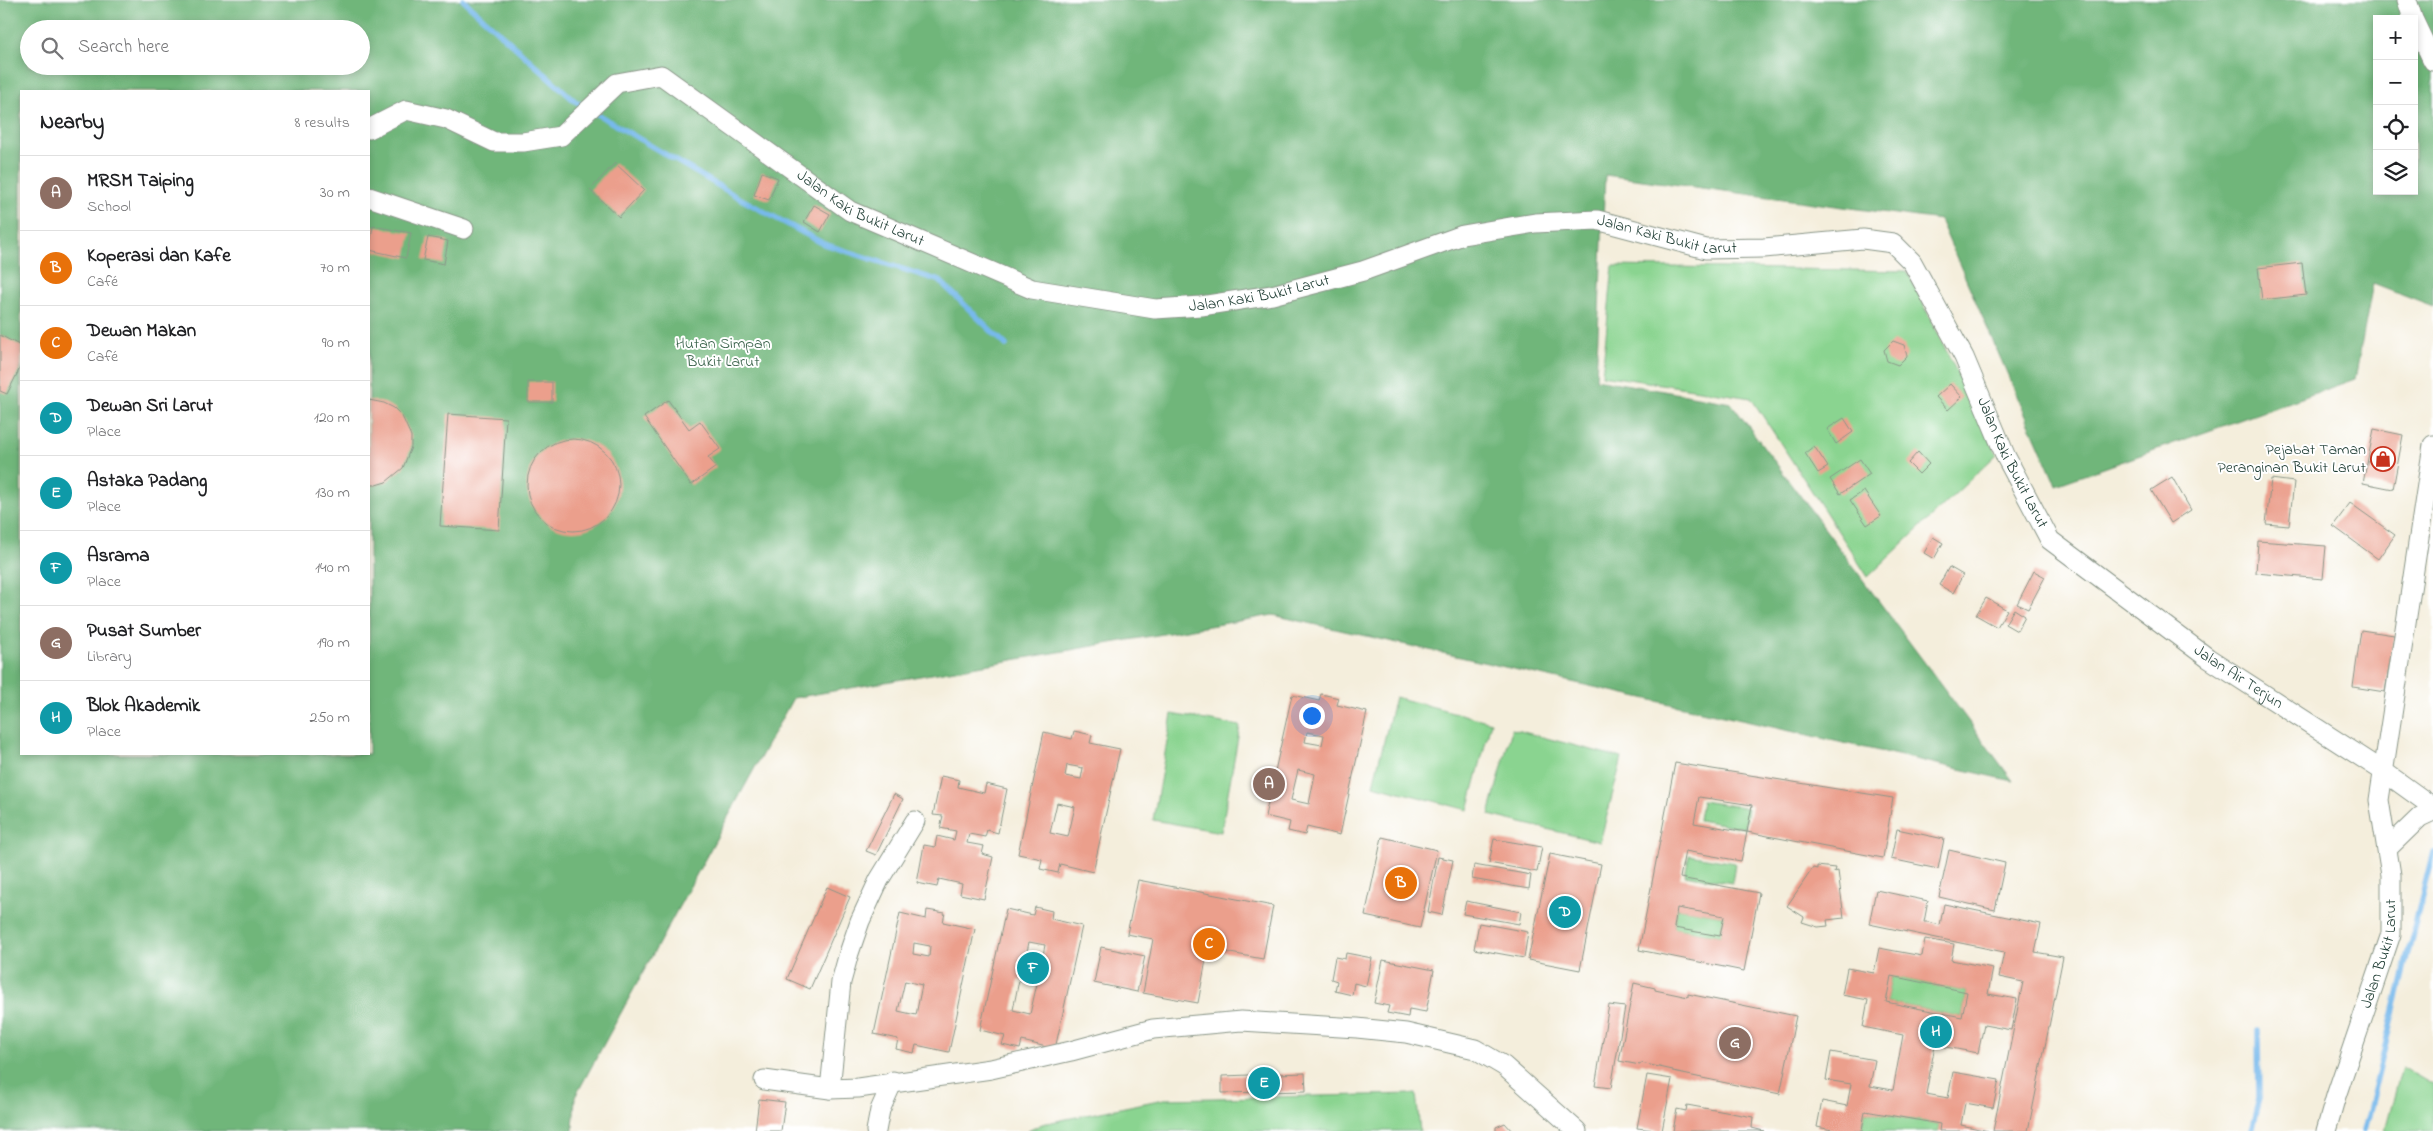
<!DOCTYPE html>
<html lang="en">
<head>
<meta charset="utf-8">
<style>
	:root { --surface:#fff; --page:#f6f6f6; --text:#202124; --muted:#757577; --line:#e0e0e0; --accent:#1a73e8 }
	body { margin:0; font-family:"Indie Flower",sans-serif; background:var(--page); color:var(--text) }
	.controls { position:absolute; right:15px; top:15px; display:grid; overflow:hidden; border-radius:0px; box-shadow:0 2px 8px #0003 }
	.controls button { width:45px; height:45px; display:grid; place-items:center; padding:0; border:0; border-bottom:1px solid var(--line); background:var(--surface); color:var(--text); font:25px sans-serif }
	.you { position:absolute; left:1311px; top:715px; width:18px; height:18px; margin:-12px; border:4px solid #fff; border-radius:50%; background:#1a73e8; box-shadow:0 0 0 8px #1a73e833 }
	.badge { display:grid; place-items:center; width:32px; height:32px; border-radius:50%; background:var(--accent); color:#fff; font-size:16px; font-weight:700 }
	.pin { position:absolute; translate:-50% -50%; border:2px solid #fff; box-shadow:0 1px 5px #0006 }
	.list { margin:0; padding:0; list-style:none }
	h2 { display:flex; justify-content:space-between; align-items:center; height:65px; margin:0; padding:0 20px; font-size:21px }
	h2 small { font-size:16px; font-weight:400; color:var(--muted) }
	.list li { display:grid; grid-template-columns:32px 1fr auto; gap:15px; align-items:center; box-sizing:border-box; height:75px; padding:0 20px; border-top:1px solid var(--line) }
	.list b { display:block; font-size:19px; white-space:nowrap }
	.list p { margin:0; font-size:16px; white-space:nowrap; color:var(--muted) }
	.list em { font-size:16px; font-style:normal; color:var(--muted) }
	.icon { flex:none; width:28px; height:28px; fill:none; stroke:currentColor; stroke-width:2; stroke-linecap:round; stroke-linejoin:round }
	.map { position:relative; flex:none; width:2433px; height:1131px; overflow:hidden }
	.search { position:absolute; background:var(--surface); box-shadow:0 2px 8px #0003; left:20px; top:20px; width:350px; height:55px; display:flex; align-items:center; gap:12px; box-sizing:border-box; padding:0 18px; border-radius:28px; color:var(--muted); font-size:19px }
	.panel { position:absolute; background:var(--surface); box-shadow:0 2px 8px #0003; left:20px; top:90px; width:350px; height:665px; border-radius:0px }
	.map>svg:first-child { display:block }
</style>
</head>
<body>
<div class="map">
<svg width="2433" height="1131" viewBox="0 0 2433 1131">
	<rect width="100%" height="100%" fill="#fff"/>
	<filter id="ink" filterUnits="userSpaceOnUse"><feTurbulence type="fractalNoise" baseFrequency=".02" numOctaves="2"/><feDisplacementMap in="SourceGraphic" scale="10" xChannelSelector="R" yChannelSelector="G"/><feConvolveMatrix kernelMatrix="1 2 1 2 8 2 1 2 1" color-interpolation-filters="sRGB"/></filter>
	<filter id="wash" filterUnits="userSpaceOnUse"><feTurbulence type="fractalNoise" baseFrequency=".0096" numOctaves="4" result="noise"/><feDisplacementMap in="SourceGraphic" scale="20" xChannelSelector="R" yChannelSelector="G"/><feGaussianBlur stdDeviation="1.12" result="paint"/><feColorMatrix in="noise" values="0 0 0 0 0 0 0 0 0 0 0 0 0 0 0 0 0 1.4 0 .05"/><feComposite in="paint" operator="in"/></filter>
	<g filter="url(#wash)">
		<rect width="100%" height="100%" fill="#f4eedc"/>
		<!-- green -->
		<path fill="#8ad490" stroke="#548862" d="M1613,266L1907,271L1997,454L1868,577L1751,398L1602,375Z
			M1395,697L1491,722L1468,810L1373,785Z
			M1172,714L1240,726L1221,832L1153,820Z
			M1512,729L1622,758L1600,842L1489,815Z
			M1702,801L1748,808L1745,828L1699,820Z
			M1689,855L1735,863L1732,883L1685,875Z
			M1677,908L1724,916L1720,936L1674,928Z
			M1891,976L1967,992L1962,1017L1886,1002Z
			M2402,1067L2433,1085V1131H2385Z
			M1416,1094L1420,1131H1028L1042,1124L1164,1099Z
			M1865,1111L1940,1124L1939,1131H1862Z"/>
		<!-- forest -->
		<path fill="#6fb67a" stroke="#477a57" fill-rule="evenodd" d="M0,0H2433V306L2373,283L2355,379L2056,485L1940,220L1605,175L1596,379L1731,403L2013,781L1273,615L793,698L575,1097L573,1131H0ZM2377,19H2414V191H2377ZM29,29H361V66H29ZM21,91H369V754H21Z"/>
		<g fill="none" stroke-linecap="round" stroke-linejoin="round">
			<!-- stream -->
			<path stroke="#77b9ec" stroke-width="5.5" d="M463,0L575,101L741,199L824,244L940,281L1006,345
				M2251,1131L2259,1099L2258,1031
				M2364,1131L2433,852"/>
		</g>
		<g id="blocks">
			<!-- building -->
			<path fill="#eb9f8c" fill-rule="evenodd" d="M615,163L644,190L619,217L590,190Z
				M762,172L778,178L769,200L754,195Z
				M814,205L830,214L820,232L804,222Z
				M373,226L411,233L406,258L369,250Z
				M428,237L448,241L444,264L423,260Z
				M2302,263L2306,295L2262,300L2258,268Z
				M0,335L21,346V366L7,394L0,391Z
				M1893,341L1904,345L1907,356L1898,365L1887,361L1884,350Z
				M528,382H552V402H528Z
				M1950,384L1962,397L1948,410L1936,397Z
				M369,400L384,403L394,408L402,416L411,436V447L403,468L386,482L376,485H369Z
				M668,400L689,429L700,421L720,449L708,457L716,467L691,485L644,417Z
				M448,414L506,418L499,530L440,526Z
				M1844,418L1853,432L1836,444L1827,429Z
				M2374,429L2403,435L2393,489L2363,483Z
				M527 485a46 46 0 1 1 92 0a46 46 0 1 1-92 0Z
				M1814,446L1828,467L1818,473L1805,453Z
				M1918,452L1929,464L1919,474L1908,463Z
				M1860,459L1870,474L1840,494L1830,479Z
				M2172,477L2191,510L2171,523L2151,490Z
				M2271,479L2294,482L2289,526L2266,524Z
				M1864,491L1881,516L1867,525L1850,500Z
				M2350,503L2395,535L2378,559L2333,526Z
				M1933,537L1943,543L1934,559L1924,553Z
				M2258,541L2326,546L2323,579L2256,573Z
				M1949,567L1963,575L1953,593L1939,585Z
				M2034,571L2045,577L2028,609L2017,604Z
				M1986,598L2007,610L1997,627L1976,615Z
				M2014,609L2025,616L2017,631L2005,624Z
				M2361,630L2394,635L2385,692L2353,687Z
				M1321,694L1339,698L1337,705L1367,712L1340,835L1307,827L1305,835L1288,831L1290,822L1265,816L1292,695L1319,701ZM1307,732L1324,735L1322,745L1305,742ZM1298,770L1315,774L1309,804L1291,800Z
				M1074,731L1092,735L1090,743L1120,749L1093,872L1060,864L1058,873L1040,869L1042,859L1018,854L1044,732L1072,739ZM1067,765L1083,768L1081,779L1065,776ZM1057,803L1075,807L1068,837L1050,833Z
				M1675,763L1893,798L1883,858L1747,832L1741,861L1685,851L1680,878L1759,893L1744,971L1639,950ZM1699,797L1752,805L1747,832L1694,823ZM1677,908L1724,916L1720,936L1674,928Z
				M941,776L959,780L958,787L984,793L986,784L1007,789L998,833L987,830L985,837L969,834L967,843L984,846L982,854L993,857L984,899L960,894L962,884L939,879L937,887L917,883L924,845L935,847L937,836L954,840L956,831L940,828L943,816L933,815Z
				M894,794L903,799L876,855L866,851Z
				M1897,829L1944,839L1938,869L1891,859Z
				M1382,837L1437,850L1420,928L1365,916Z
				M1494,839L1542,847L1537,872L1489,863Z
				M1949,850L2005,863L1995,910L1939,897Z
				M1550,854L1601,864L1580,970L1528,960Z
				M1438,857L1453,860L1442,915L1428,912Z
				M1474,865L1531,875L1529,889L1472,879Z
				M1817,866L1835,868L1834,872L1838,871L1844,918L1827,920L1828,926L1818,927L1802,922L1804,917L1787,906L1813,868L1817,869Z
				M1138,880L1273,906L1263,959L1208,949L1198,1003L1143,993L1153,939L1127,934Z
				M827,887L850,897L810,989L787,979Z
				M1876,890L1928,901L1924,922H1928L1940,925L1944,904L2041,924L2035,952L2063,957L2028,1131H1993L2023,982L1999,977L2004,952L1869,924Z
				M1466,901L1521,912L1519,924L1463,914Z
				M1035,907L1052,911L1051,919L1082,926L1055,1049L1022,1041L1020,1049L1002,1045L1005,1036L980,1030L1006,909L1033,915ZM1029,942L1045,945L1043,955L1027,952ZM1019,980L1037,984L1030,1014L1013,1010Z
				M927,910L945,913L943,922L975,929L949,1052L916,1045L914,1053L896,1049L898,1039L874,1034L900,913L926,919ZM914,943L930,946L929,957L913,954ZM905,981L922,985L916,1015L898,1011Z
				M1479,923L1528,932L1524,958L1474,949Z
				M1925,939L1954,944L1951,960L1993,968L1988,994L2017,999L2011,1030L1984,1025L1978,1053L1935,1045L1926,1094L1948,1098L1953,1072L1999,1080L1993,1108L1965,1103L1961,1125L1988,1131H1939L1940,1124L1865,1111L1862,1131H1837L1817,1127L1822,1101L1847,1106L1851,1084L1826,1080L1831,1052L1875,1060L1870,1086L1893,1090L1903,1035L1863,1027L1868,1000L1842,995L1847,968L1874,973L1879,948L1922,956ZM1891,976L1967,992L1962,1017L1886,1002Z
				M1101,947L1145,956L1137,992L1094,983Z
				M1346,953L1372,958L1366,986L1354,983L1352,995L1335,991L1337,981L1331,979L1335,957L1345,959Z
				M1383,960L1434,970L1426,1012L1409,1009L1408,1017L1387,1013L1389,1006L1374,1003Z
				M1634,983L1655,988V990L1688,997V994L1796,1016L1780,1094L1673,1072V1070L1641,1063L1640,1065L1619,1061Z
				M1609,1005L1625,1007L1611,1088L1595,1086Z
				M1305,1073L1306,1091L1222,1093V1076Z
				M1647,1075L1672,1079L1662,1131L1637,1128Z
				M759,1099L785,1102L781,1131H755Z
				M1687,1105L1753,1117L1752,1128L1764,1131H1673L1677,1109L1686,1111Z
				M1505,1123L1512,1131H1496V1127Z"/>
		</g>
	</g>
	<g filter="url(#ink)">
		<use href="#blocks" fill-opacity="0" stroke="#8a9688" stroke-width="1"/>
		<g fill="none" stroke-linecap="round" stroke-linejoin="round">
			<defs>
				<g id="minor">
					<path d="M2407,0L2413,19"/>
					<path d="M2414,21L2433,61"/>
					<path id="s1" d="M369,129L406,110L446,119L494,142H523L561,136L617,83L661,75L850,211L1032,289L1155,309L1201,306L1272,295L1363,271L1463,235L1535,223L1597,220L1706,249L1764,248L1863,239L1893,243L1912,262L1964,357L2006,457L2050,540L2208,658L2383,771L2433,807"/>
					<path d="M369,197L464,229"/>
					<path d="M2388,848L2420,817L2433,811"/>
					<path d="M764,1080L830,1089L858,1088L991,1069L1071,1051L1153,1029L1241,1021L1357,1028L1406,1033L1475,1049L1504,1066L1577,1131"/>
					<path d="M830,1089L841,982L849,953L860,921L879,880L915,821"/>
					<path d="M876,1131L880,1110L893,1081"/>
					<path id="s2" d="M2326,1131L2336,1096L2391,934V875L2379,800L2433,445"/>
				</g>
			</defs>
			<!-- minor casing -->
			<use href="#minor" stroke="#8a9688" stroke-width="21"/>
			<!-- minor -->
			<use href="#minor" stroke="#fff" stroke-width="19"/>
		</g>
	</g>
	<!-- icons -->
	<defs>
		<symbol id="shop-ring" viewBox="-11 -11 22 22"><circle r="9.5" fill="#fff" stroke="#c8321e" stroke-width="1.5"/><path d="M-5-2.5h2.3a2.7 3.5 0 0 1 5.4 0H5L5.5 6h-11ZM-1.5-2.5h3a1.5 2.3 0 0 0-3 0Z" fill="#c8321e"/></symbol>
	</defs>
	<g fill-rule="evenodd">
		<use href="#shop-ring" x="2369" y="445" width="28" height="28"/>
	</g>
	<g text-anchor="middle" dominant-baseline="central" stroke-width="4" stroke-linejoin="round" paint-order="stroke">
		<!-- street labels -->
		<g font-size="16" fill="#1f3d34" stroke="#fff">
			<text stroke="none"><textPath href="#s1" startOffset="566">Jalan Kaki Bukit Larut</textPath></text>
			<text stroke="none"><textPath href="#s1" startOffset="1406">Jalan Kaki Bukit Larut</textPath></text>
			<text stroke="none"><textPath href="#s1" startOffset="986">Jalan Kaki Bukit Larut</textPath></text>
			<text stroke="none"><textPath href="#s1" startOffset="1886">Jalan Kaki Bukit Larut</textPath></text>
			<text stroke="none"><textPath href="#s1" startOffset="2205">Jalan Air Terjun</textPath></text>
			<text stroke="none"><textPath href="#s2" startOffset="186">Jalan Bukit Larut</textPath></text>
		</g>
		<!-- park labels -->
		<g font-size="16" fill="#3a634b" stroke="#fff">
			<text x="723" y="344">Hutan Simpan<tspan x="723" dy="18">Bukit Larut</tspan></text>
		</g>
		<!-- poi labels -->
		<g font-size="16" fill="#1f3d34" stroke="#fff" text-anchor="end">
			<text x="2366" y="450">Pejabat Taman<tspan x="2366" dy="18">Peranginan Bukit Larut</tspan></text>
		</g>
	</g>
</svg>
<div class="controls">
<button>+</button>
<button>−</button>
<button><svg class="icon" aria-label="locate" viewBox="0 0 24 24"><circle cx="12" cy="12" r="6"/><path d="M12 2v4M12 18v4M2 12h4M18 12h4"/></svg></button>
<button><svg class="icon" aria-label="layers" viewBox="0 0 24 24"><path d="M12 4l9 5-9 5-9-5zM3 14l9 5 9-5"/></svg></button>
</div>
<div class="you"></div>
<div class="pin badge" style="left:1269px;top:784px;background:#8d6e63">A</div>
<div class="pin badge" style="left:1401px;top:883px;background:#e8710a">B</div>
<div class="pin badge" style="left:1209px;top:944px;background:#e8710a">C</div>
<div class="pin badge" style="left:1565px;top:912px;background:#0f9aa8">D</div>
<div class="pin badge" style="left:1264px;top:1083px;background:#0f9aa8">E</div>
<div class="pin badge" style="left:1033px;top:968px;background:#0f9aa8">F</div>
<div class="pin badge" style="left:1735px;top:1043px;background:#8d6e63">G</div>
<div class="pin badge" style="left:1936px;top:1032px;background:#0f9aa8">H</div>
<div class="search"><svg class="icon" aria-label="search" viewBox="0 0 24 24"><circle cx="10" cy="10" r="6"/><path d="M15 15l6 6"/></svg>Search here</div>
<section class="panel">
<h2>Nearby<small>8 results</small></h2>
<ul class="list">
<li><span class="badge" style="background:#8d6e63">A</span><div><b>MRSM Taiping</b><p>School</p></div><em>30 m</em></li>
<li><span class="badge" style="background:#e8710a">B</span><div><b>Koperasi dan Kafe</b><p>Café</p></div><em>70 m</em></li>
<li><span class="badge" style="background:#e8710a">C</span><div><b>Dewan Makan</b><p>Café</p></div><em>90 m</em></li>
<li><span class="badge" style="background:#0f9aa8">D</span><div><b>Dewan Sri Larut</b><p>Place</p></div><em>120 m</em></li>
<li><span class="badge" style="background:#0f9aa8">E</span><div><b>Astaka Padang</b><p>Place</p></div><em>130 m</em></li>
<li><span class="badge" style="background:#0f9aa8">F</span><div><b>Asrama</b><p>Place</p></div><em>140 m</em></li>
<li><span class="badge" style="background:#8d6e63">G</span><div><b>Pusat Sumber</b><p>Library</p></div><em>190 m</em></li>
<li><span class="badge" style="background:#0f9aa8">H</span><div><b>Blok Akademik</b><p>Place</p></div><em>250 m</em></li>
</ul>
</section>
</div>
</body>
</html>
